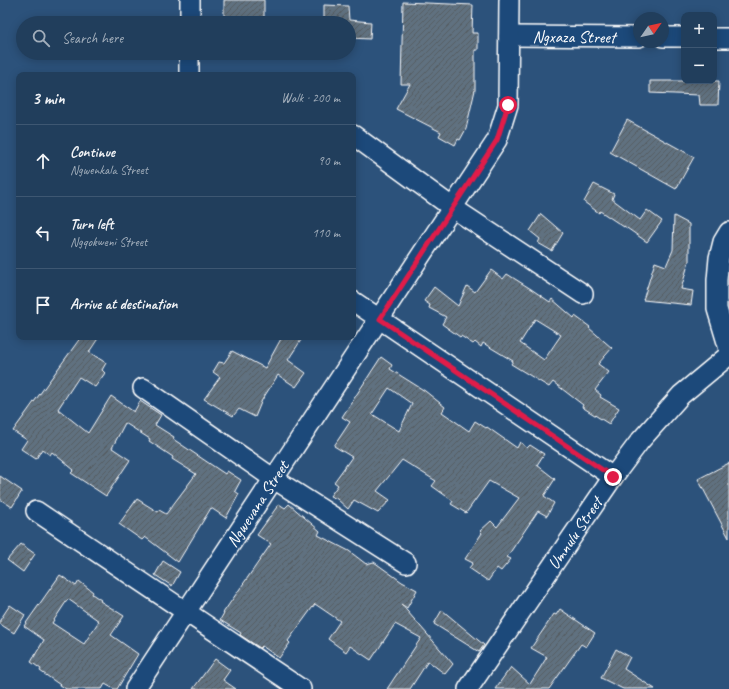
<!DOCTYPE html>
<html lang="en">
<head>
<meta charset="utf-8">
<style>
	:root { --surface:#213e5c; --page:#2d4965; --text:#f1f3f6; --muted:#a2aebb; --line:#3e5772 }
	body { margin:0; font-family:Caveat,sans-serif; background:var(--page); color:var(--text) }
	.controls { position:absolute; right:12px; top:12px; display:grid; overflow:hidden; border-radius:8px; box-shadow:0 2px 10px #0003 }
	.controls button { width:36px; height:36px; display:grid; place-items:center; padding:0; border:0; border-bottom:1px solid var(--line); background:var(--surface); color:var(--text); font:20px sans-serif }
	.compass { position:absolute; left:633px; top:12px; width:36px; height:36px; border-radius:50%; background:var(--surface); box-shadow:0 2px 10px #0003; rotate:56deg }
	.stop { position:absolute; width:12px; height:12px; margin:-9px; border:3px solid #e11d48; border-radius:50%; background:#fff }
	.stop.end { background:#e11d48; border-color:#fff; box-shadow:0 1px 4px #0008 }
	.list { margin:0; padding:0; list-style:none }
	h2 { display:flex; justify-content:space-between; align-items:center; height:52px; margin:0; padding:0 16px; font-size:17px }
	h2 small { font-size:13px; font-weight:400; color:var(--muted) }
	.list li { display:grid; grid-template-columns:26px 1fr auto; gap:12px; align-items:center; box-sizing:border-box; height:72px; padding:0 16px; border-top:1px solid var(--line) }
	.list b { display:block; font-size:15px; white-space:nowrap }
	.list p { margin:0; font-size:13px; white-space:nowrap; color:var(--muted) }
	.list em { font-size:13px; font-style:normal; color:var(--muted) }
	.icon { flex:none; width:22px; height:22px; fill:none; stroke:currentColor; stroke-width:2; stroke-linecap:round; stroke-linejoin:round }
	.map { position:relative; flex:none; width:729px; height:689px; overflow:hidden }
	.search { position:absolute; background:var(--surface); box-shadow:0 2px 10px #0003; left:16px; top:16px; width:340px; height:44px; display:flex; align-items:center; gap:10px; box-sizing:border-box; padding:0 14px; border-radius:22px; color:var(--muted); font-size:15px }
	.panel { position:absolute; background:var(--surface); box-shadow:0 2px 10px #0003; left:16px; top:72px; width:340px; height:268px; border-radius:8px }
	.map>svg:first-child { display:block }
</style>
</head>
<body>
<div class="map">
<svg width="729" height="689" viewBox="0 0 729 689">
	<defs>
		<pattern id="building-hatch" width="6" height="6" patternUnits="userSpaceOnUse"><rect width="6" height="6" fill="#607180"/><path d="M-1 1l2-2M0 6l6-6M5 7l2-2" fill="none" stroke="#545b61"/></pattern>
	</defs>
	<rect width="100%" height="100%" fill="#2c527b"/>
	<filter id="ink" filterUnits="userSpaceOnUse"><feTurbulence type="fractalNoise" baseFrequency=".025" numOctaves="2"/><feDisplacementMap in="SourceGraphic" scale="8" xChannelSelector="R" yChannelSelector="G"/><feConvolveMatrix kernelMatrix="1 2 1 2 8 2 1 2 1" color-interpolation-filters="sRGB"/></filter>
	<g filter="url(#ink)">
		<!-- building -->
		<path fill="url(#building-hatch)" stroke="#fff" fill-rule="evenodd" d="M224,0H264V18L224,17Z
			M403,2L473,5L472,33H478V50H475V90L466,129L460,140L458,139L455,145L439,136L441,132L396,109L410,84H401Z
			M324,5L348,6L349,20L371,22L370,39L349,38V23H324Z
			M650,81H719L718,105H700L699,95L650,93Z
			M627,120L694,157L676,189L610,152Z
			M594,184L614,194L612,199L640,220L647,210L662,221L647,242L624,226V227L600,211L599,213L584,202Z
			M541,214L563,233L552,251L538,243L540,239L530,231Z
			M674,216L689,224V261L681,289L693,291L691,305L643,300L655,262L666,266L673,250Z
			M491,270L503,279L507,274L531,289L550,302L552,299L574,318L575,316L590,327L589,328L612,348L598,364L609,372L595,390L601,395L600,397L619,408L609,424L582,407L583,405L553,382L549,387L511,364L513,361L483,343L481,347L475,342L473,344L461,336L460,337L442,324L446,317L429,308L430,305L424,301L434,287L458,306L467,286L475,292ZM535,319L561,335L544,360L520,343Z
			M81,337H99L89,352L106,363L102,370L105,373L95,387L79,377L58,409L88,433L111,396L134,412L140,401L161,415L155,425L174,437L173,439L225,474L227,471L241,480L235,491L239,494L226,518L211,508L178,562L145,537L142,540L119,524L137,499L158,512L159,510L166,514L196,474L172,459L173,457L149,441L150,439L125,423L112,448L130,460L106,496L71,473L74,470L52,452L50,455L42,449L36,459L21,449L27,440L13,431Z
			M282,337H303L288,360L306,373L296,387L278,375L262,400L255,417L239,409L233,416L204,399L220,377L213,372L219,362L224,363L232,351L265,368Z
			M381,357L392,365L390,369L425,391L445,407L442,412L469,431L475,421L486,428L487,427L517,448L520,442L527,448L530,445L544,454L537,465L555,479L544,496L554,503L547,516L538,511L507,557L511,559L501,571L497,568L488,581L469,568L473,563L465,559L482,533L480,531L491,521L497,527L519,498L489,481L466,513L451,504L453,501L432,486L436,481L402,460L377,491L390,500L378,513L354,500L348,509L337,499L330,496L338,485L334,482L352,457L334,446L350,422L342,417ZM389,388L412,404L399,431L372,414Z
			M729,463V538L698,479Z
			M0,476L22,491L12,507L0,499Z
			M279,504L285,508L289,504L320,531L318,535L349,551L366,564L374,562L402,582L417,590L407,608L401,604L453,664L445,674L428,661L410,689H387L421,638L395,624L371,660L350,646L346,652L328,639L340,621L315,604L288,641L290,643L279,658L262,646L260,648L240,635L241,633L220,620L224,613H223L271,544L257,535Z
			M21,544L35,554L23,572L7,560Z
			M163,561L180,572L172,586L155,575Z
			M60,575L76,586L79,581L93,592L92,594L101,600L100,601L124,616L111,635L138,654L117,689H114L105,684L102,689H66L40,671L41,669L31,662L44,640L24,626ZM68,599L99,621L84,644L52,623Z
			M10,605L25,615L14,633L0,624V620Z
			M560,609L595,633L586,647L581,644L549,689H495L511,667L530,684L547,657L531,648L554,614L556,615Z
			M442,610L484,645L479,652L434,624Z
			M616,649L630,657L624,669L655,689H623L601,678Z
			M215,659L230,670L223,680L236,689H193Z"/>
		<g fill="none" stroke-linecap="round" stroke-linejoin="round">
			<defs>
				<g id="minor">
					<path d="M190,23V0"/>
					<path id="s1" d="M509,36L639,37"/>
					<path d="M663,37H684"/>
					<path d="M714,38H729"/>
					<path d="M189,75V53"/>
					<path d="M353,135L453,208L583,294"/>
					<path d="M729,232L723,242L719,258L717,280V309L729,349"/>
					<path d="M353,301L613,477"/>
					<path d="M143,388L274,479L406,563"/>
					<path d="M36,511L301,689"/>
					<path id="s2" d="M135,689L497,140L508,105L509,0"/>
					<path id="s3" d="M468,689L613,477L640,441L681,395L729,355"/>
				</g>
			</defs>
			<!-- minor casing -->
			<use href="#minor" stroke="#fff" stroke-width="22"/>
			<!-- minor -->
			<use href="#minor" stroke="#1f4a7a" stroke-width="19"/>
		</g>
	</g>
	<g fill="none" stroke-linecap="round" stroke-linejoin="round" filter="url(#ink)">
		<!-- route -->
		<path stroke="#e11d48" stroke-width="5" d="M508,105L497,140L380,319L613,477"/>
	</g>
	<g text-anchor="middle" dominant-baseline="central" stroke-width="4" stroke-linejoin="round" paint-order="stroke">
		<!-- street labels -->
		<g font-size="17" fill="#fff" stroke="#1f4a7a">
			<text stroke="none"><textPath href="#s1" startOffset="65">Ngxaza Street</textPath></text>
			<text stroke="none"><textPath href="#s2" startOffset="222">Ngwevana Street</textPath></text>
			<text stroke="none"><textPath href="#s3" startOffset="189">Umnulu Street</textPath></text>
		</g>
	</g>
</svg>
<div class="controls">
<button>+</button>
<button>−</button>
</div>
<svg class="compass" viewBox="-18 -18 36 36"><path d="M0-13l5 13h-10z" fill="#e53935"/><path d="M0 13l5-13h-10z" fill="#a2aebb"/></svg>
<div class="stop" style="left:508px;top:105px"></div>
<div class="stop end" style="left:613px;top:477px"></div>
<div class="search"><svg class="icon" aria-label="search" viewBox="0 0 24 24"><circle cx="10" cy="10" r="6"/><path d="M15 15l6 6"/></svg>Search here</div>
<section class="panel">
<h2>3 min<small>Walk · 200 m</small></h2>
<ul class="list">
<li><svg class="icon" aria-label="ahead" viewBox="0 0 24 24"><path d="M12 20V5M6 11l6-6 6 6"/></svg><div><b>Continue</b><p>Ngwenkala Street</p></div><em>90 m</em></li>
<li><svg class="icon" aria-label="left" viewBox="0 0 24 24"><path d="M17 20v-9H6M10 6l-5 5 5 5"/></svg><div><b>Turn left</b><p>Ngqokweni Street</p></div><em>110 m</em></li>
<li><svg class="icon" aria-label="arrive" viewBox="0 0 24 24"><path d="M6 21V4h12l-3 4 3 4H6"/></svg><div><b>Arrive at destination</b></div></li>
</ul>
</section>
</div>
</body>
</html>
